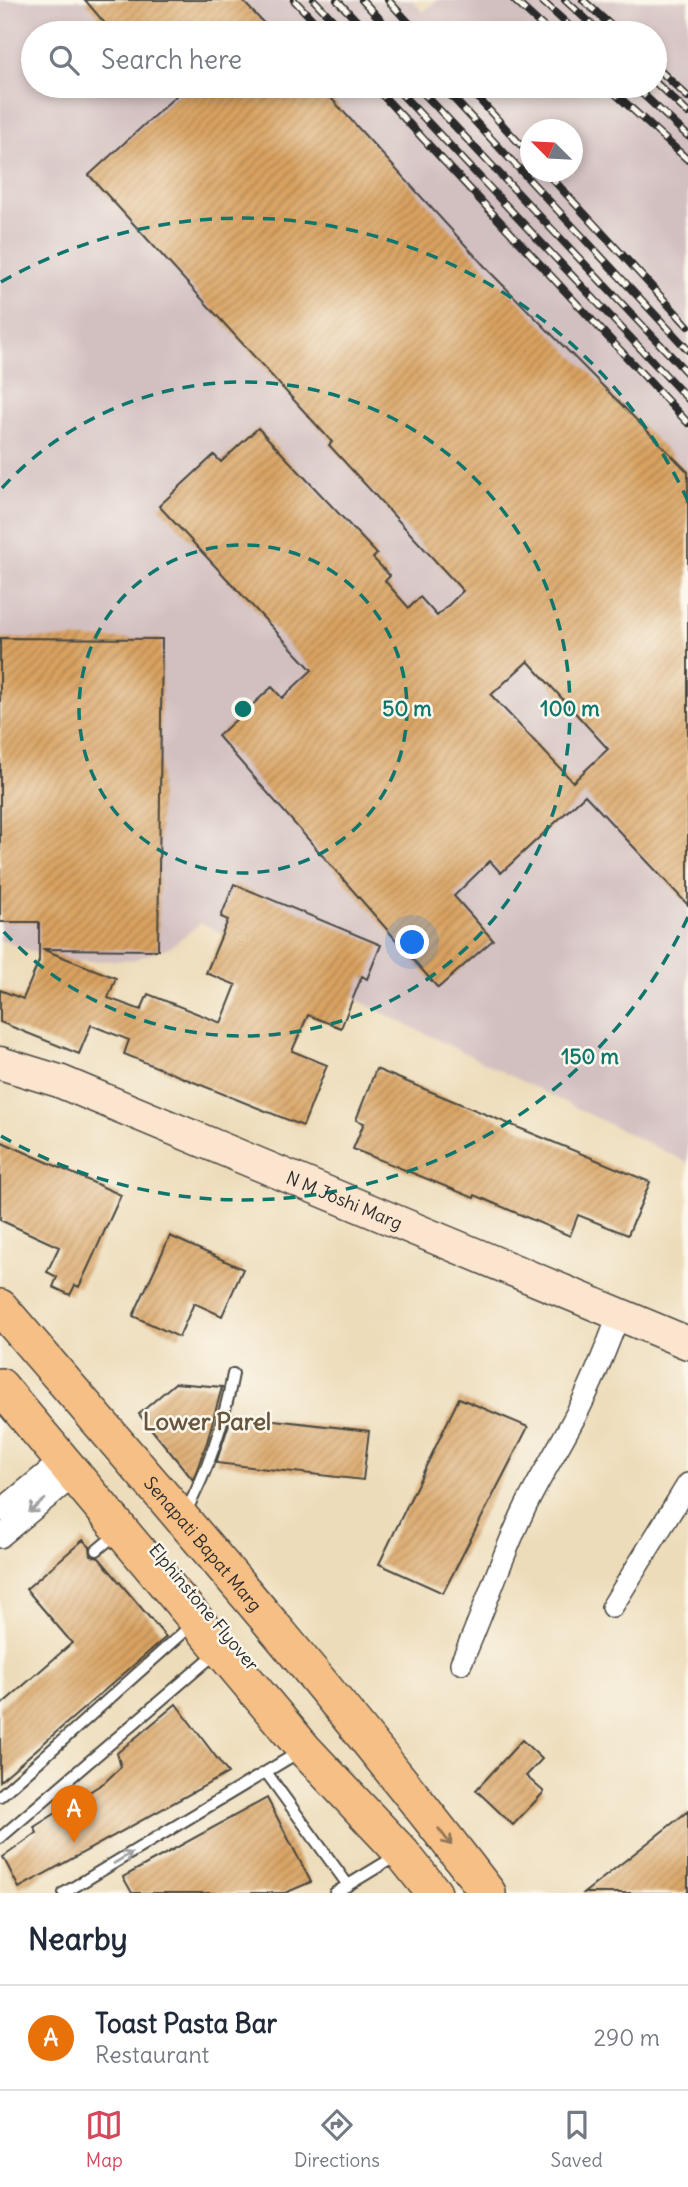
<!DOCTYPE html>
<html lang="en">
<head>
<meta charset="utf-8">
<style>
	:root { --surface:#fff; --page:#f6f6f7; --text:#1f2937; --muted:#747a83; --line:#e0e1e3; --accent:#d1495b }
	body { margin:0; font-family:Delius,sans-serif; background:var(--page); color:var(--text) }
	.compass { position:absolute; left:520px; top:119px; width:63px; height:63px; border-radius:50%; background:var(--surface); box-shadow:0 4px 10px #0003; rotate:294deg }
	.you { position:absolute; left:413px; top:943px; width:24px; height:24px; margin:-18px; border:5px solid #fff; border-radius:50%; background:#1a73e8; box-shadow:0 0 0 10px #1a73e833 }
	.badge { display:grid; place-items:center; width:46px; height:46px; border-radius:50%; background:var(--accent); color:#fff; font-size:23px; font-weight:700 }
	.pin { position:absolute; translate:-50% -58px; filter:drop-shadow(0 2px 4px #0008) }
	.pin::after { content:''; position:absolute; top:37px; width:24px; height:21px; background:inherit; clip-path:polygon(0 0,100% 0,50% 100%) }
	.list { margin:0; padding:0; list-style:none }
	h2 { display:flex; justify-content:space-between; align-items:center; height:91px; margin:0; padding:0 28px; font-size:30px }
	h2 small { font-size:23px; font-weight:400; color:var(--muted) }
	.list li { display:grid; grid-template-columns:46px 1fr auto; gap:21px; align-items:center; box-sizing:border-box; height:105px; padding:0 28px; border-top:2px solid var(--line) }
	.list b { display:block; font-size:26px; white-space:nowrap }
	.list p { margin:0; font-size:23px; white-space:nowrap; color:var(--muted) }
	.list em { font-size:23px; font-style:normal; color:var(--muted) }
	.icon { flex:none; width:38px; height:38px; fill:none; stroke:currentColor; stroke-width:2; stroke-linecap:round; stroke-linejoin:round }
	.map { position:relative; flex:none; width:688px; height:1893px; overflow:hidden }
	.search { position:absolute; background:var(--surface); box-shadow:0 4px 10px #0003; left:21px; right:21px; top:21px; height:77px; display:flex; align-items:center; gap:18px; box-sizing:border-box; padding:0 24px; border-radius:38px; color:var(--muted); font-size:26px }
	.sheet { height:196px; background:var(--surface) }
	nav { display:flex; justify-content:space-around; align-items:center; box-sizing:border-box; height:98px; border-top:2px solid var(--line); background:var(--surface); font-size:19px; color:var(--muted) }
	nav a { display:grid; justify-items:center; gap:4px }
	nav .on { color:var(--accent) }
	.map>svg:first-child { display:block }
</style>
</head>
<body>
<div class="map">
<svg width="688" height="1893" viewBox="0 0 688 1893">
	<defs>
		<pattern id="building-hatch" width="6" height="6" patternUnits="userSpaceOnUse" patternTransform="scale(1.75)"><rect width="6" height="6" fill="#d9a260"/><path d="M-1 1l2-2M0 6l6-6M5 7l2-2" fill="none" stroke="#b0844f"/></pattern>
	</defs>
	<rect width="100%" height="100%" fill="#fbf7ec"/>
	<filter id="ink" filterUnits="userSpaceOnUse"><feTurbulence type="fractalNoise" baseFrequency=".0143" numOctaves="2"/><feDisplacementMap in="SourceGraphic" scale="14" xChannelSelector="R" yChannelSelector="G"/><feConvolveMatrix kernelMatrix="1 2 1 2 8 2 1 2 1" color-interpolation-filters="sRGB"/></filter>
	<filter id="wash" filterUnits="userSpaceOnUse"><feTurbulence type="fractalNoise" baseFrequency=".00686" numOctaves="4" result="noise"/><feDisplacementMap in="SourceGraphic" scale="28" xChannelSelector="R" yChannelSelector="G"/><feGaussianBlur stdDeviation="1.57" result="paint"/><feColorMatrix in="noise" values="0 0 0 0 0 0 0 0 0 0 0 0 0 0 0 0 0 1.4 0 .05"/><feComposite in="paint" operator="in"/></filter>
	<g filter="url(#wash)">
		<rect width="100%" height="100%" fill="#eddcb9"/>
		<!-- industrial -->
		<path fill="#d2bfc0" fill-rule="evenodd" d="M0,0H412L423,12L437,0H688V1163L201,923L170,947L133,960L61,962L0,940ZM33,33H655V86H33ZM530,130H572V172H530Z"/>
		<g id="blocks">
			<!-- building -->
			<path fill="url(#building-hatch)" fill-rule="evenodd" d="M85,0H242L273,33H113Z
				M187,86H320L489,271L688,472V905L585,795L501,873L490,861L454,896L493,940L438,988L218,736L272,687L282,698L312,670L159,506L214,455L221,462L258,428L377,554L373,558L390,576L385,581L409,608L420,597L437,616L463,591L329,445L332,442L89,175ZM528,661L608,749L573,782L491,695Z
				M0,638L162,639L158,950L42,949L116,978L108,998L141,1010L148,994L221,1023L236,985L206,973L228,920L221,917L234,884L381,945L367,979L362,976L341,1028L308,1015L292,1051L327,1065L303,1126L124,1054L129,1040L91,1025L79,1054L0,1022V990L23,999L39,961V922H0Z
				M376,1069L650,1182L628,1235L578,1215L570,1236L475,1195L474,1198L353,1149L364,1123L356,1120Z
				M0,1141L121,1195L79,1287L75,1285L70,1295L53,1287L57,1277L47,1272L59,1247L0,1220Z
				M170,1236L243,1269L222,1316L194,1303L179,1337L133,1316Z
				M175,1383L222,1387L207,1442L193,1480L139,1414Z
				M459,1398L528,1427L443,1593L379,1564Z
				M232,1415L369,1431L363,1480L216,1463Z
				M83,1540L90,1547L91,1556L99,1558L166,1637L0,1781V1706L72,1643L26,1589Z
				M176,1704L228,1773L19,1888L3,1857L37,1833L34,1827L105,1782L121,1767L117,1753Z
				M522,1740L542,1759L526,1776L544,1792L513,1825L476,1790Z
				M267,1798L311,1882L285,1893H132L123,1877Z
				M688,1811V1893H584Z"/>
		</g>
	</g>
	<g filter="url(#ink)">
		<use href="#blocks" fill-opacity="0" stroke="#484640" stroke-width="2"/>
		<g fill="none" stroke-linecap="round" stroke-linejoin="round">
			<defs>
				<path id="lane" d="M185,1513C209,1469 224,1422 233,1374
					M97,1550L116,1534
					M266,1772L348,1885
					M0,1796L194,1623
					M0,1838L216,1653
					M64,1893L299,1752
					M335,1893L396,1856"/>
				<path id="street" d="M0,1511L62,1460
					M0,1537L75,1475
					M612,1607L688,1484
					M461,1663C484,1612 500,1560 524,1510C538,1481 555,1454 570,1426C590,1390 605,1352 619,1314"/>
				<g id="secondary">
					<path id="s1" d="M0,1063L59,1081L688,1343"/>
				</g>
				<g id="primary">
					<path id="s2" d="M0,1307C166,1500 334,1691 488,1893"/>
					<path d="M0,1386L304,1749L402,1853L434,1893"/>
				</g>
			</defs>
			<!-- lane casing -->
			<use href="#lane" stroke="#484640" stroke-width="14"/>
			<!-- street casing -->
			<use href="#street" stroke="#484640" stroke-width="24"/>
			<!-- secondary casing -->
			<use href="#secondary" stroke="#484640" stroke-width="35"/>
			<!-- primary casing -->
			<use href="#primary" stroke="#484640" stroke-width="38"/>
			<!-- lane -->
			<use href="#lane" stroke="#fff" stroke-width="10"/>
			<!-- street -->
			<use href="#street" stroke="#fff" stroke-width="21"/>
			<!-- secondary -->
			<use href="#secondary" stroke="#fbe5cf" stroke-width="32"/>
			<!-- primary -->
			<use href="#primary" stroke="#f5bf86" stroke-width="35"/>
			<defs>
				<path id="rail" d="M294,0L325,33
					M314,0L345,33
					M337,0L368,33
					M362,0L393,33
					M388,0L418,33
					M514,0L550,33
					M541,0L577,33
					M565,0L601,33
					M583,0L619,33
					M655,66L688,97
					M655,82L688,113
					M374,86L688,423
					M394,86L688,399
					M417,86L688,374
					M442,86L688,350
					M467,86L530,155
					M607,86L688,160
					M634,86L688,136
					M546,172L688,326"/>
			</defs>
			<!-- rail casing -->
			<use href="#rail" stroke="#2b2b2b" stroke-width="8"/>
			<!-- rail -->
			<use href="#rail" stroke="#fbf7ec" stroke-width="5" stroke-dasharray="16" stroke-linecap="butt"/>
		</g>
		<!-- one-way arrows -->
		<defs><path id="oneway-shaft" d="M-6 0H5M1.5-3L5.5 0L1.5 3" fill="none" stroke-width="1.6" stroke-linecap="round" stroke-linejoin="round" transform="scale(1.75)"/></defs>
		<g stroke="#a0a0a0">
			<use href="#oneway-shaft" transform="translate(37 1506) rotate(140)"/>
			<use href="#oneway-shaft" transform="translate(123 1858) rotate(-31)"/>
		</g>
		<use stroke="#907558" href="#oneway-shaft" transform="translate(445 1837) rotate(53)"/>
	</g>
	<!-- distance rings -->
	<g fill="none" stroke="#0f766e" stroke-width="3.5" stroke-dasharray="12 9">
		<circle cx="243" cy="709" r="164"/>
		<path d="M2 488A327 327 0 1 1 2 930"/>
		<path d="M688 917A491 491 0 0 1 1 1136M1 282A491 491 0 0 1 688 501"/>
	</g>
	<g text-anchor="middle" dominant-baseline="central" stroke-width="5" stroke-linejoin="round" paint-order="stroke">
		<!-- street labels -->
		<g font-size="18" fill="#2b2b2b" stroke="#fbf7ec">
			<text stroke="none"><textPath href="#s1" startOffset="371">N M Joshi Marg</textPath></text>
			<text stroke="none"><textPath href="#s2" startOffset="312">Senapati Bapat Marg</textPath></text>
			<text transform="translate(204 1607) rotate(50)">Elphinstone Flyover</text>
		</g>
		<!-- district labels -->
		<g font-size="24" font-weight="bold" fill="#68553e" stroke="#fbf7ec">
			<text x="207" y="1421">Lower Parel</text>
		</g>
	</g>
	<circle cx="243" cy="709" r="10" fill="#0f766e" stroke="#fbf7ec" stroke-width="3.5"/>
	<g font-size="21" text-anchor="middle" font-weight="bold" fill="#0f766e" stroke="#fbf7ec" stroke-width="5" stroke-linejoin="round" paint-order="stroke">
		<text x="407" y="716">50 m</text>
		<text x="570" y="716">100 m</text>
		<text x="590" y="1064">150 m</text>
	</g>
</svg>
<svg class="compass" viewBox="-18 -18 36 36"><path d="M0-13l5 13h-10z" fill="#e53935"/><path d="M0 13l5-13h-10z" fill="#747a83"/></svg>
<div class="you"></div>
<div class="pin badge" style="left:74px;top:1843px;background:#e8710a">A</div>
<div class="search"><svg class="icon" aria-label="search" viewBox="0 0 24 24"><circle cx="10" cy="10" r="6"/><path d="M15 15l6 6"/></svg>Search here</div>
</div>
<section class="sheet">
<h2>Nearby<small></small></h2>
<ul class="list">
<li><span class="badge" style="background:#e8710a">A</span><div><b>Toast Pasta Bar</b><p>Restaurant</p></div><em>290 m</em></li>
</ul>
</section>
<nav>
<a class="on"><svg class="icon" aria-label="map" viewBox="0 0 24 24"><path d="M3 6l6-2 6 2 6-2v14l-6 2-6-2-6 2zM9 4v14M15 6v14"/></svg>Map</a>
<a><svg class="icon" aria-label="directions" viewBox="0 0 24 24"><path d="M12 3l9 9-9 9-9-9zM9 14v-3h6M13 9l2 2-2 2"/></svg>Directions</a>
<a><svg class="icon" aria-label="saved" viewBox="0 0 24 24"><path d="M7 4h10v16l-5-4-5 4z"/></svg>Saved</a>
</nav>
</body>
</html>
